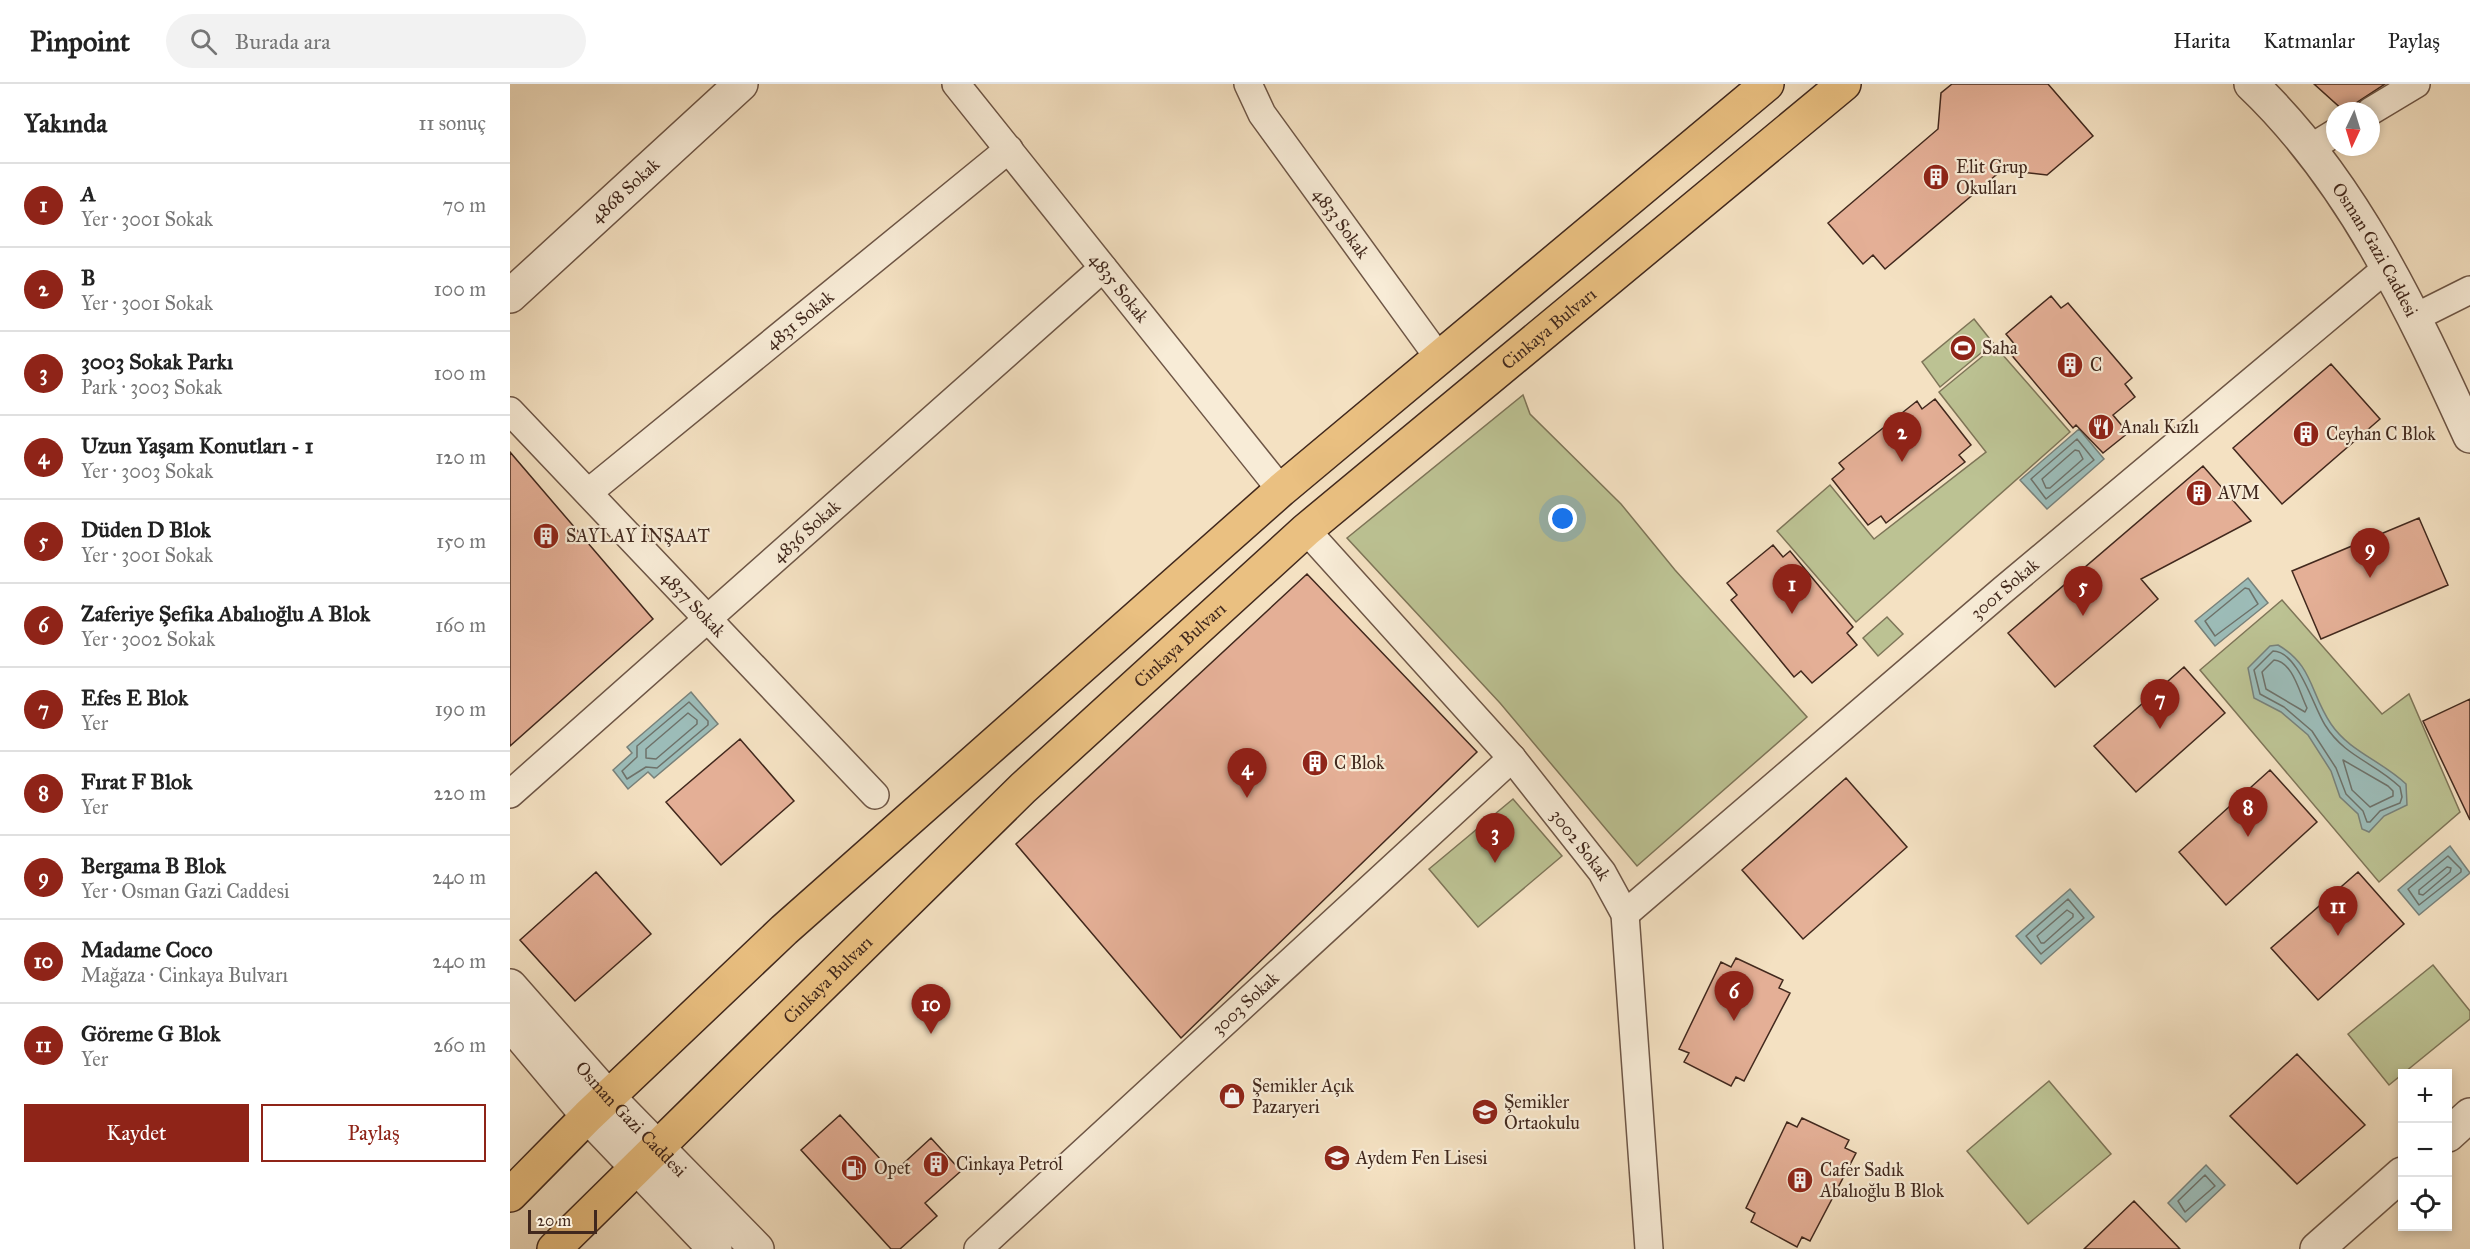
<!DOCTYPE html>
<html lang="tr">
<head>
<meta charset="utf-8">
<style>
	:root { --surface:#fff; --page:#f2f2f2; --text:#222; --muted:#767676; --line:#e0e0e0; --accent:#8f2418 }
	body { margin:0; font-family:"IM FELL Great Primer",serif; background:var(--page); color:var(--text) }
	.controls { position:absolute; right:18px; bottom:18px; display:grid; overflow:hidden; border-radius:0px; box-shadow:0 3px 9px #0003 }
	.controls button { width:54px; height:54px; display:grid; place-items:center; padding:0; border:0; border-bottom:2px solid var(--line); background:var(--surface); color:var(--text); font:30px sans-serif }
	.compass { position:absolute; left:1816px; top:18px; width:54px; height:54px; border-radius:50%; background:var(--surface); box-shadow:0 3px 9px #0003; rotate:184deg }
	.scale { position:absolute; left:18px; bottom:15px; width:69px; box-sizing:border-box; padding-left:6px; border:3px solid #41281d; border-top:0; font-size:16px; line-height:21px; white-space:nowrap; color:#41281d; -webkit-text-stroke:4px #f8ecd7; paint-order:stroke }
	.you { position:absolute; left:1053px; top:435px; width:21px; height:21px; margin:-15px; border:4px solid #fff; border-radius:50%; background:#1a73e8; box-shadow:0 0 0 9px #1a73e833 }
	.badge { display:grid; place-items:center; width:39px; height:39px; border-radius:50%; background:var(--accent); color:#fff; font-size:20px; font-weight:700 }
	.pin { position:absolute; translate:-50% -50px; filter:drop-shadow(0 2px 3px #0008) }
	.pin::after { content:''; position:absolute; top:32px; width:21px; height:18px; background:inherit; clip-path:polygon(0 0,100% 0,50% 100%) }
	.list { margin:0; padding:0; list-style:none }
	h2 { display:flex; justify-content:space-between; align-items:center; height:78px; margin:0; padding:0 24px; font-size:26px }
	h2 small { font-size:20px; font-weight:400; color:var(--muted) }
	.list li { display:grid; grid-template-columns:39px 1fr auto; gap:18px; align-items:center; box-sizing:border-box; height:84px; padding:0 24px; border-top:2px solid var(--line) }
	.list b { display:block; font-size:22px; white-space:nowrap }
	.list p { margin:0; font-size:20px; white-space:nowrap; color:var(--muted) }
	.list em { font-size:20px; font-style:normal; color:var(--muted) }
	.actions { display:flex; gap:12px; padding:18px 24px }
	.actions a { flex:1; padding:14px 0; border:2px solid var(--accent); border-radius:0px; text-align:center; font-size:21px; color:var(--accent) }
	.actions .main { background:var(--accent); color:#fff }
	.icon { flex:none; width:33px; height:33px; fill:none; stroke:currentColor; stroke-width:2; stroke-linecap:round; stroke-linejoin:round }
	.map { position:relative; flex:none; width:1960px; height:1165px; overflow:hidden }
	header { display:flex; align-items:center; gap:36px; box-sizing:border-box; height:84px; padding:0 30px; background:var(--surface); border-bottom:2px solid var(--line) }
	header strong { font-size:28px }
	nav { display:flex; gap:33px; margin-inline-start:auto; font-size:21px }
	.search { width:420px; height:54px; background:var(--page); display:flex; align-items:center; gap:15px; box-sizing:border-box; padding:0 21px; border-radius:33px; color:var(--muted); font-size:22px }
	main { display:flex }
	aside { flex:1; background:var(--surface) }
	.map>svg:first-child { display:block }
</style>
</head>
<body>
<header>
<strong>Pinpoint</strong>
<div class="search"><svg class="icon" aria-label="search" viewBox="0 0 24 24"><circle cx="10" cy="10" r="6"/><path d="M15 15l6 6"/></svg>Burada ara</div>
<nav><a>Harita</a><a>Katmanlar</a><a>Paylaş</a></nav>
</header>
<main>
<aside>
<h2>Yakında<small>11 sonuç</small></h2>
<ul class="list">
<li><span class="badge">1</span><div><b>A</b><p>Yer · 3001 Sokak</p></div><em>70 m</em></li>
<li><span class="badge">2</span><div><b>B</b><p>Yer · 3001 Sokak</p></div><em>100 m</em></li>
<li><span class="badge">3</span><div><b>3003 Sokak Parkı</b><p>Park · 3003 Sokak</p></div><em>100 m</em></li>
<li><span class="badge">4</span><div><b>Uzun Yaşam Konutları - 1</b><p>Yer · 3003 Sokak</p></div><em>120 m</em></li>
<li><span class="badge">5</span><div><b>Düden D Blok</b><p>Yer · 3001 Sokak</p></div><em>150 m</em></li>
<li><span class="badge">6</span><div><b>Zaferiye Şefika Abalıoğlu A Blok</b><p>Yer · 3002 Sokak</p></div><em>160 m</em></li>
<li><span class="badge">7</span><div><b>Efes E Blok</b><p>Yer</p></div><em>190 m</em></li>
<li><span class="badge">8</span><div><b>Fırat F Blok</b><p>Yer</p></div><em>220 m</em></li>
<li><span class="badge">9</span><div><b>Bergama B Blok</b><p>Yer · Osman Gazi Caddesi</p></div><em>240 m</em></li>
<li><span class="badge">10</span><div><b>Madame Coco</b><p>Mağaza · Cinkaya Bulvarı</p></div><em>240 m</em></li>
<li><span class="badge">11</span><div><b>Göreme G Blok</b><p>Yer</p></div><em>260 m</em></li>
</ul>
<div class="actions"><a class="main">Kaydet</a><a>Paylaş</a></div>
</aside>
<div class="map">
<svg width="1960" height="1165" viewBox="0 0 1960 1165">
	<rect width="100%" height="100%" fill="#f4e1c2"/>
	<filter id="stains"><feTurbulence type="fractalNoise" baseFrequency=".00333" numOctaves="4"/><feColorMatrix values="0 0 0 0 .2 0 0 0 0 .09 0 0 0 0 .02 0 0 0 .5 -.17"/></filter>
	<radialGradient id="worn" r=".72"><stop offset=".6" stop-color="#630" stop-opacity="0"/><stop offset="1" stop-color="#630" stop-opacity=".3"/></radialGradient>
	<!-- green -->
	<path fill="#bcc293" stroke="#7e7558" stroke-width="1.5" d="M1464,235L1483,259L1430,303L1412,278Z
		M1485,262L1560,348L1346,538L1267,447L1320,401L1364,455L1476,368L1429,308Z
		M1013,311L1020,330L1111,420L1165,486L1297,633L1127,782L990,619L837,454Z
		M1772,516L1872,630L1899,610L1950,728L1869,798L1690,586Z
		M1377,533L1393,550L1368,572L1353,554Z
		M1003,715L1052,772L968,843L919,785Z
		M1923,881L1960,927V935L1879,1001L1838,950Z
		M1539,997L1601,1070L1518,1140L1457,1067Z"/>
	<!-- water -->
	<path fill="#9cbcb8" stroke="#78817a" stroke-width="1.5" d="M1569,345L1594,375L1537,425L1510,396Z
		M1738,494L1758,519L1705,562L1685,537Z
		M1768,561C1803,581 1800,609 1821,640C1840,668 1872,677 1896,700L1897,721L1874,732L1859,748L1852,745L1848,730L1830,713L1821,687L1798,651L1771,628L1744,614L1738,584L1760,562Z
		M181,608L208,640L144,694L138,688L118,705L103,686L122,669L117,663Z
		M1940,762L1960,789L1909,831L1888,806Z
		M1560,805L1584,833L1531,880L1506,852Z
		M1696,1081L1715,1101L1676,1138L1658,1119Z"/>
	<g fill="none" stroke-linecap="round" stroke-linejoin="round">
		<!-- shore -->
		<path stroke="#6e726a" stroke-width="1.5" d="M1567,355L1584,376L1536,415L1521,395Z
			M1565,366L1569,367L1573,375L1540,404H1536L1532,395Z
			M1735,504L1739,505L1748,520L1705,552L1695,537Z
			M1763,567C1788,567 1803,622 1815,641C1835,673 1864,678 1890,703L1892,713L1890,719L1870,727L1860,738H1857L1853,727L1836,710L1826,684L1802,647L1774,623L1750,610L1744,586Z
			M1764,576C1783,578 1789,608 1797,624L1795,628L1756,605L1752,588Z
			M179,618L198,637V641L147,684L136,683L117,695L112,687L127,673V662Z
			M178,629L187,636V640L146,675L136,674V665Z
			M1833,676L1878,702L1883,707V712L1860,723L1842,706Z
			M1938,772L1951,785V788L1909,821L1898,805Z
			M1937,783L1941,784L1940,788L1913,811L1909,810V806Z
			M1558,815L1574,834L1531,870L1516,852Z
			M1557,826L1563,830V833L1534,859H1531L1527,852Z
			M1695,1091L1705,1102L1675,1128L1668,1117Z"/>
	</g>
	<!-- building -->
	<path fill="#e4af96" stroke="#41281d" stroke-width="1.5" d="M1442,0H1538L1583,52L1537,91L1492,86L1375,185L1363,171L1353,180L1318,139L1428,45L1431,9Z
		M1804,0H1875L1834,27Z
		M1541,212L1551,224L1558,219L1622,294L1615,300L1625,313L1603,331L1618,349L1593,369L1566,341L1563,344L1499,268L1506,262L1496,250Z
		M1821,280L1870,335L1772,420L1723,364Z
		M1425,315L1461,361L1449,371L1455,378L1376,439L1371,432L1358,441L1322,395L1334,385L1329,379L1407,317L1412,325Z
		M0,368L143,535L0,662Z
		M1693,382L1741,437L1631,495L1648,515L1545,603L1498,549Z
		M1909,434L1938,501L1811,555L1782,487Z
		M1263,461L1273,473L1280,467L1343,543L1337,549L1347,561L1302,599L1291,587L1284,593L1221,516L1227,511L1217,499Z
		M797,490L967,668L671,954L506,760Z
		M1674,583L1715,629L1626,708L1584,662Z
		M1960,615V736L1913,637Z
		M230,655L284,717L211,781L156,718Z
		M1760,686L1807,738L1716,821L1669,768Z
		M1336,694L1397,763L1293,855L1232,786Z
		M86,788L141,850L65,917L10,856Z
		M1848,788L1894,840L1808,916L1761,864Z
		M1226,874L1273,896L1269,904L1280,909L1234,997L1226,993L1221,1002L1174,978L1179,969L1169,965L1211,878L1221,883Z
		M1787,970L1855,1041L1787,1100L1720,1032Z
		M330,1031L383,1089L421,1054L451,1087L415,1119L427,1132L390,1165H381L291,1066Z
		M1292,1034L1339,1056L1335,1064L1346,1069L1300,1157L1292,1153L1287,1163L1241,1138L1245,1129L1236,1124L1277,1038L1287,1043Z
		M1624,1117L1670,1165H1574Z"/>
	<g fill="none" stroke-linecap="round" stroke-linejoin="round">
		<defs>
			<g id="minor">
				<path id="s1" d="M446,0L771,406"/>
				<path id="s2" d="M738,0L752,30L929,274"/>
				<path d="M1861,27L1906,0"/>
				<path d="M1799,65L1825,49"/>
				<path d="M1904,234L1960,206"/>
				<path id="s3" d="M0,327L365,711"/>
				<path id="s4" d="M79,408L499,65"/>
				<path id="s5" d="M796,446L1002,674L1092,788L1115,830L1139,1165"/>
				<path id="s6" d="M0,710L593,184"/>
				<path id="s7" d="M1115,830L1494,505L1878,183"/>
				<path id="s8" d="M468,1165L1002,674"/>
			</g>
			<g id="tertiary">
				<path id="s9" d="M1741,0C1842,96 1903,227 1960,352"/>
				<path id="s10" d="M0,212L231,0"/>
				<path id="s11" d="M0,902L98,1013L247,1165"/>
				<path d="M0,939L78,1032L205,1165"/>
				<path d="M1938,1051L1960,1031"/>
				<path d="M1807,1165L1892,1090"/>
			</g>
			<g id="primary">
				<path d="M0,1111L78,1032L274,846L771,406L1257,0"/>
				<path id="s12" d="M44,1165L513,704L796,446L1334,0"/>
			</g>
		</defs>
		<!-- minor casing -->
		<use href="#minor" stroke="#6e5646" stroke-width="30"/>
		<!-- tertiary casing -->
		<use href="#tertiary" stroke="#6e5646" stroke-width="36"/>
		<!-- primary casing -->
		<use href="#primary" stroke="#41281d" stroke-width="36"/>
		<!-- minor -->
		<use href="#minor" stroke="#f8ecd7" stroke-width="27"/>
		<!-- tertiary -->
		<use href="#tertiary" stroke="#f8ecd7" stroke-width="33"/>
		<!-- primary -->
		<use href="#primary" stroke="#eac081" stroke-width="33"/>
	</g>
	<!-- icons -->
	<defs>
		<symbol id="building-disc" viewBox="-11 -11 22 22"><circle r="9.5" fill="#8f2418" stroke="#f8ecd7"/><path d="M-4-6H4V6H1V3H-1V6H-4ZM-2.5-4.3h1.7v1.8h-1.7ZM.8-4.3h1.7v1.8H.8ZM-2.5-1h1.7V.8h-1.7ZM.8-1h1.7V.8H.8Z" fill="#fff"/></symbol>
		<symbol id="stadium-disc" viewBox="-11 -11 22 22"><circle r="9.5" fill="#8f2418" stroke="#f8ecd7"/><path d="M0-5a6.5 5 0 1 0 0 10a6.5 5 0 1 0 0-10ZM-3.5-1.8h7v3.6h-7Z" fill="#fff"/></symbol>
		<symbol id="restaurant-disc" viewBox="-11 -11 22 22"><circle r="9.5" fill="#8f2418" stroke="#f8ecd7"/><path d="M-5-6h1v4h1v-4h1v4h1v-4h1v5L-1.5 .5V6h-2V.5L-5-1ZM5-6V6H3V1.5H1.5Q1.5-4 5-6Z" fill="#fff"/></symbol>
		<symbol id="shop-disc" viewBox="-11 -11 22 22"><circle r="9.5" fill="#8f2418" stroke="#f8ecd7"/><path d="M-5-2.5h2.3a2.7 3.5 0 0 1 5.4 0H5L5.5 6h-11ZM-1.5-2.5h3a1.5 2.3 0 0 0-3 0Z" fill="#fff"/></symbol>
		<symbol id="school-disc" viewBox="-11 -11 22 22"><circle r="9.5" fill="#8f2418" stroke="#f8ecd7"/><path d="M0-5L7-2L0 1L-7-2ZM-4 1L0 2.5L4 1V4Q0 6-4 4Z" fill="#fff"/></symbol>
		<symbol id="fuel-disc" viewBox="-11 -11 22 22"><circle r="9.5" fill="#8f2418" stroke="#f8ecd7"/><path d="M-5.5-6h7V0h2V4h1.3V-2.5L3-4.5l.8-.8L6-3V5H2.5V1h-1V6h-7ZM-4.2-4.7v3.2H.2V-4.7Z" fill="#fff"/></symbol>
	</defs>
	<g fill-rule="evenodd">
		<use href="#building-disc" x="1411" y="78" width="30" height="30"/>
		<use href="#stadium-disc" x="1438" y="249" width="30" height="30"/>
		<use href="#building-disc" x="1545" y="266" width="30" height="30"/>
		<use href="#restaurant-disc" x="1576" y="328" width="30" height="30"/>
		<use href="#building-disc" x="1781" y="335" width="30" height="30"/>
		<use href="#building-disc" x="1674" y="394" width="30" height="30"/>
		<use href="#building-disc" x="21" y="437" width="30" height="30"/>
		<use href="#building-disc" x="790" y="664" width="30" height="30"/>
		<use href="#shop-disc" x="707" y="997" width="30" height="30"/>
		<use href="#school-disc" x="960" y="1013" width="30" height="30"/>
		<use href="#school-disc" x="812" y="1059" width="30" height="30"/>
		<use href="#building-disc" x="411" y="1065" width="30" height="30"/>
		<use href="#fuel-disc" x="329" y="1069" width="30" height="30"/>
		<use href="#building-disc" x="1275" y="1081" width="30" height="30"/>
	</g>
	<g text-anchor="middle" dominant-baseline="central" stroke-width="4.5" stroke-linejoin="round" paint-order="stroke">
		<!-- poi labels -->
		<g font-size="18" fill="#41281d" stroke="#f8ecd7" text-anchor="start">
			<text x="1446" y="83">Elit Grup<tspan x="1446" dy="21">Okulları</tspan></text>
			<text x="1472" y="264">Saha</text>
			<text x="1580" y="281">C</text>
			<text x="1610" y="343">Analı Kızlı</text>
			<text x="1816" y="350">Ceyhan C Blok</text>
			<text x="1708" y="409">AVM</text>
			<text x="56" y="452">SAYLAY İNŞAAT</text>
			<text x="824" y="679">C Blok</text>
			<text x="742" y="1002">Şemikler Açık<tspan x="742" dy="21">Pazaryeri</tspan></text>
			<text x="994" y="1018">Şemikler<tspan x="994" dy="21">Ortaokulu</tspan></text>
			<text x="846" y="1074">Aydem Fen Lisesi</text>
			<text x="446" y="1080">Cinkaya Petrol</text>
			<text x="364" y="1084">Opet</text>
			<text x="1310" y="1086">Cafer Sadık<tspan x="1310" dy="21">Abalıoğlu B Blok</tspan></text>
		</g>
		<!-- street labels -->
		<g font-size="18" fill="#41281d" stroke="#f8ecd7">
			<text stroke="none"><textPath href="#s10" startOffset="156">4868 Sokak</textPath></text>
			<text stroke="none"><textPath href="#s2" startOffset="168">4833 Sokak</textPath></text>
			<text stroke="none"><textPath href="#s9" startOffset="208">Osman Gazi Caddesi</textPath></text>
			<text stroke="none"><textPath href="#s1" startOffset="261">4835 Sokak</textPath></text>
			<text stroke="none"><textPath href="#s4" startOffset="272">4831 Sokak</textPath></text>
			<text stroke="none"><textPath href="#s12" startOffset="1356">Cinkaya Bulvarı</textPath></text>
			<text stroke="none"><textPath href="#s6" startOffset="396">4836 Sokak</textPath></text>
			<text stroke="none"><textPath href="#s7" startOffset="500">3001 Sokak</textPath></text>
			<text stroke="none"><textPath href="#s3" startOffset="266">4837 Sokak</textPath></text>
			<text stroke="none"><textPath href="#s12" startOffset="870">Cinkaya Bulvarı</textPath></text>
			<text stroke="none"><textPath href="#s5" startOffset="418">3002 Sokak</textPath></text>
			<text stroke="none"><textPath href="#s12" startOffset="384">Cinkaya Bulvarı</textPath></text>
			<text stroke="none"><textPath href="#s8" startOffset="363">3003 Sokak</textPath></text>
			<text stroke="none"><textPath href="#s11" startOffset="180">Osman Gazi Caddesi</textPath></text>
		</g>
	</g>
	<rect width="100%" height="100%" filter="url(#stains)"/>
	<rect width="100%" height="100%" fill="url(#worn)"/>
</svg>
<div class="controls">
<button>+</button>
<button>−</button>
<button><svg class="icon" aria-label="locate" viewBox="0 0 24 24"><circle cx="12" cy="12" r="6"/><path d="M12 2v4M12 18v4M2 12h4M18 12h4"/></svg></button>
</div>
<svg class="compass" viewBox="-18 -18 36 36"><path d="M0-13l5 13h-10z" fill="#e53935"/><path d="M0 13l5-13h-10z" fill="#767676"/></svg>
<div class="scale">20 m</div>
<div class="you"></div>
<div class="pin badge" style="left:1282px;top:530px">1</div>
<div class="pin badge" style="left:1392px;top:378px">2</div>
<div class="pin badge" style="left:985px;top:779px">3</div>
<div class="pin badge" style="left:737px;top:714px">4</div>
<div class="pin badge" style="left:1573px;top:532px">5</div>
<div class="pin badge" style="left:1224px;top:937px">6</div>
<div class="pin badge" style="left:1650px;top:645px">7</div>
<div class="pin badge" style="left:1738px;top:753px">8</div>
<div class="pin badge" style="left:1860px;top:494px">9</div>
<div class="pin badge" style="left:421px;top:950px">10</div>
<div class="pin badge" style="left:1828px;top:852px">11</div>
</div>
</main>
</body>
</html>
